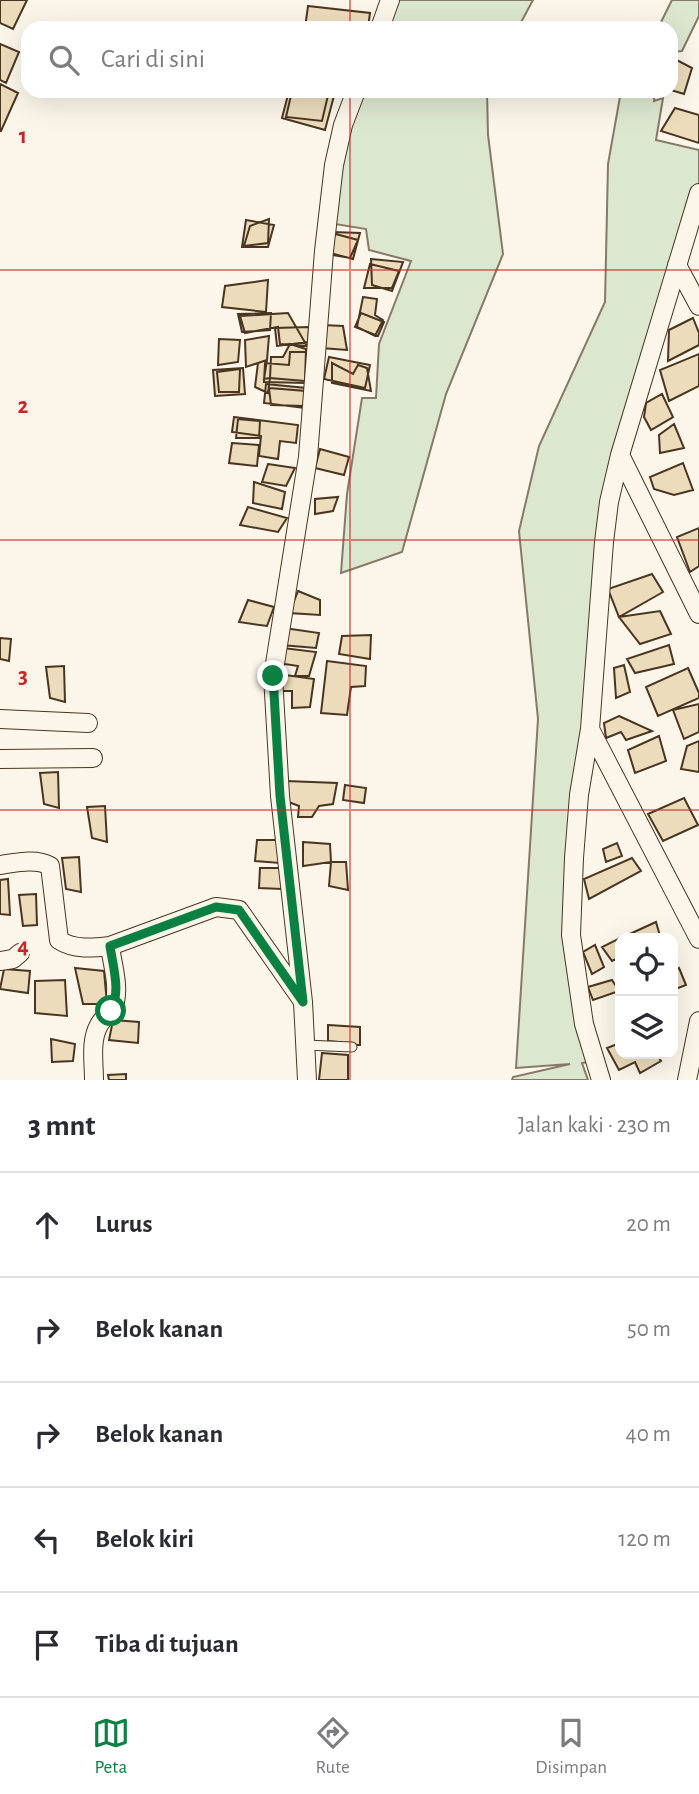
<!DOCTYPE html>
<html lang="id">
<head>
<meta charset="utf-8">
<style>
	:root { --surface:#fff; --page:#f2f2f3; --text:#2b2b33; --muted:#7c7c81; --line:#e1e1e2; --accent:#0b8043 }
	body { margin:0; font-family:"Alegreya Sans",sans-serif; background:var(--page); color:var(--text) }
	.controls { position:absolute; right:21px; bottom:21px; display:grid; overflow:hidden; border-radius:14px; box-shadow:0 7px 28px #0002 }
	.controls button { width:63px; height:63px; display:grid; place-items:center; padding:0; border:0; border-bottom:2px solid var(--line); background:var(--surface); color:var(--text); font:35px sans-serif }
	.stop { position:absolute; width:21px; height:21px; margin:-16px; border:5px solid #0b8043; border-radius:50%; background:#fff }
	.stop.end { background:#0b8043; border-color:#fff; box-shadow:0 2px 7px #0008 }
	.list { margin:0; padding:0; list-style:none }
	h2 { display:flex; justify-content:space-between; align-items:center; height:91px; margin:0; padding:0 28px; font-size:30px }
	h2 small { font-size:23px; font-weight:400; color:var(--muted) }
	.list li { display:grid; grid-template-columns:46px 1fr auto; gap:21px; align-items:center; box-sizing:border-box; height:105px; padding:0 28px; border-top:2px solid var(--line) }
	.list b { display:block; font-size:26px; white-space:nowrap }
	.list em { font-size:23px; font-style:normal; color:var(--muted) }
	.icon { flex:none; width:38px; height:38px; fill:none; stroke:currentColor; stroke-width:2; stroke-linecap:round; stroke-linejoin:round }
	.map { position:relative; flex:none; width:699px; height:1080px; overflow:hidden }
	.search { position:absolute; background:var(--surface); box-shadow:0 7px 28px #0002; left:21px; right:21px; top:21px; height:77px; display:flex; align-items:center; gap:18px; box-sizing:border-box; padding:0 24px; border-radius:21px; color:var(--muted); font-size:26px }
	.sheet { height:616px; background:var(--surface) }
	nav { display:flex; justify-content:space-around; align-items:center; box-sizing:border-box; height:98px; border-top:2px solid var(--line); background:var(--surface); font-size:19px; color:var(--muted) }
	nav a { display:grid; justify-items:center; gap:4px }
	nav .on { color:var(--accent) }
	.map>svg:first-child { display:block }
</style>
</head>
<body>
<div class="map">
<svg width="699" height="1080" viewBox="0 0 699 1080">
	<rect width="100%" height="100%" fill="#fbf6e9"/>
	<!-- green -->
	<path fill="#dce7d0" stroke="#887966" stroke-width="2" d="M396,0H533L518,28H385Z
		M672,0H699V16L682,51L671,52V28H658Z
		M360,91H487L488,135L503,254L446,394L402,552L341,573L347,494L362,398H376L379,344L411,261L369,250L366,229L335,224L339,144Z
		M621,91H655L654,101L663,98L656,140L699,150V200L603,542L572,915L590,1062L582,1063L588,1080H512L513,1077L570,1064L516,1068L538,719L519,531L539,446L605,302L608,164Z"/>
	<!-- building -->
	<path fill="#ecdcbc" stroke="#4a3520" stroke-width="2" d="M0,0H27L13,29L0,23Z
		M308,6L370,13L368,28H305Z
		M0,44L19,52L6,83L0,80Z
		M671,57L692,68L684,94L671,90Z
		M0,84L18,93L1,131H0Z
		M289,91L335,92L325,130L282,118Z
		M292,91H329L322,121L286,117Z
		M675,108L699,115V143L661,131Z
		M269,219L268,243L244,246L250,226Z
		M246,220L274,225L268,247H242Z
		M328,232L358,240L350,258L326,254Z
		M332,232L360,233L353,259L330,253Z
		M371,259L403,262L392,291L372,285Z
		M370,264L399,271L392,288H364Z
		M268,280L266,312L222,307L225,286Z
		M363,297L377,299L375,315L383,320L375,336L357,327Z
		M271,313L270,330L242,332L238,314Z
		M288,313L307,346L280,344L278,327L245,333L240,316Z
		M361,313L384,322L378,336L355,327Z
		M693,318L699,333V345L668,361L669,330Z
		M322,325L343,326L347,350L321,348Z
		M309,327L308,342L277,346L275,328Z
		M269,336L267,360L246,367L245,340Z
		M219,339L240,340L238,362L218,365Z
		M290,344L306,349L305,381L270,378L271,357H283Z
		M290,352H307L305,383L264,382L265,363L289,365Z
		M699,354V386L669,401L660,370Z
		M329,357L370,365L365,388L324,379Z
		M267,360L264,379L270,378L268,393L255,387L258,363Z
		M332,363L353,374L358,365L367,368L371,391L332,383Z
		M243,368L245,394L215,396L213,370Z
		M240,369L239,392H219L217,372Z
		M266,384L306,388L304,408L264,403Z
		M269,388L306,391L304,406L271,405Z
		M662,394L673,417L651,430L644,417L646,403Z
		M234,417L298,425L296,443L280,441L278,459L259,456L261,436L232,432Z
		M238,419L260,421L259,438H236Z
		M674,424L684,448L660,453L659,435Z
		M232,443L259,445L257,466L229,463Z
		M320,449L349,457L344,475L315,468Z
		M683,463L693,490L674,495L654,489L650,477Z
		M268,464L295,468L286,486L262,482Z
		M254,482L285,492L282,509L253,503Z
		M338,497L333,511L315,514V499Z
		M248,507L287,518L278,532L240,525Z
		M699,528V566L690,572L677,537Z
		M652,574L663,592L619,617L608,589Z
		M298,591L320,600V615L289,613Z
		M248,600L274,607L267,626L239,622Z
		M660,611L671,634L640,644L619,617Z
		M284,628L319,633L316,648L281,645Z
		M371,635L370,659L339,654L342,636Z
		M0,638L11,639L9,661L0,659Z
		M669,645L674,664L635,673L627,659Z
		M283,648L316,652L309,676H295L298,666L278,663Z
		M327,661L366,666L365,686L351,687L347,715L321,713Z
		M624,665L630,692L616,698L614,668Z
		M64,666L65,702L50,698L46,667Z
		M688,668L699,693V698L658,716L646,687Z
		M278,674L314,679L310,707L292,708V691H274Z
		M699,704V732L684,739L673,710Z
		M619,716L652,731L626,740L621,732L606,738L604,723Z
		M659,736L666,761L635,773L628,750Z
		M699,741V772L681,769L687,746Z
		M58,772L59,808L44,804L40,773Z
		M286,781L337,783L333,804L319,806L312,817H298L299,806L286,801Z
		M345,785L366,788L364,803L343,800Z
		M684,798L698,825L663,841L648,814Z
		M105,806L107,842L92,838L87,807Z
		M257,840H279L280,863L255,861Z
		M303,842L330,844L331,862L303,866Z
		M617,843L622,856L606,862L603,849Z
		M79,857L81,892L66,889L62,858Z
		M632,858L641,871L589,899L584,879Z
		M331,862H346L348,890L329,886Z
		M260,868H281L282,889L259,888Z
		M8,879L10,915L0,914V880Z
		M36,894L37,925L23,926L19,895Z
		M656,922L660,936L655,938H621Z
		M620,938V957L612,961L602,947Z
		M595,945L604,967L592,974L583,952Z
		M75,968L104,971L107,1004H83Z
		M679,968L686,985L673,990V971Z
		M4,969L30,971L28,993L0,989Z
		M65,980L67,1016L35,1013V981Z
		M612,980L619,991L593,1000L588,987Z
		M113,1020L139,1022L138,1043L109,1040Z
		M328,1025L360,1027V1045H337V1042L328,1041Z
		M51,1039L75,1044L73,1061L52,1062Z
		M620,1043V1054H656L661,1061L640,1073L635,1062L619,1070L607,1048Z
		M322,1053L348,1055V1080H319Z
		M126,1074V1080H109L108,1075Z"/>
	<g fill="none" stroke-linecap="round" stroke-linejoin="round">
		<defs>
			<path id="lane" d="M305,1045L352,1047"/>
			<path id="street" d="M380,28L390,0
				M677,265L699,306
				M620,455L699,614
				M0,719L88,723
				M590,729L699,939
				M0,759L93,758
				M0,865C15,863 36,858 50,866L59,940C74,950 93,948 110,946C112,963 119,984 115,1002C112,1012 104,1016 99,1025C90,1041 94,1062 94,1080
				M110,946L216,907L239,910L302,1000
				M0,961L13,959L20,953
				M307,1080L303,1002L280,796L273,676L308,457L324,251L334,165L343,125L356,91
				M601,1080L584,1024L571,935L574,858L579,795L590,729L604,542L609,502L620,455L699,193
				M687,1080L699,1021"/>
		</defs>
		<!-- lane casing -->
		<use href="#lane" stroke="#4a3520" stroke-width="11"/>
		<!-- street casing -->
		<use href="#street" stroke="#4a3520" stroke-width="20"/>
		<!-- lane -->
		<use href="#lane" stroke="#fbf6e9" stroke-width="9"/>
		<!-- street -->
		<use href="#street" stroke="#fbf6e9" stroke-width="18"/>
	</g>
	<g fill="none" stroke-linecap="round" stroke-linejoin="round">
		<!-- route -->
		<path stroke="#0b8043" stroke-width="9" d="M111,1011C121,991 113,967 110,946L216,907L239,910L303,1002L280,796L273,676"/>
	</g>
	<!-- grid -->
	<path fill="none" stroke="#c62828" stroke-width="2" stroke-opacity="0.55" d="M350,0V28M350,91V1080M0,270H699M0,540H699M0,810H699"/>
	<g font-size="23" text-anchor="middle" font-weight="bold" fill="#c62828" stroke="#fbf6e9" stroke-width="5" stroke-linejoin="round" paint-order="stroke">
		<text x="23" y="143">1</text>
		<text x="23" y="413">2</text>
		<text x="23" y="683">3</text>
		<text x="23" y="953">4</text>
	</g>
</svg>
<div class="controls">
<button><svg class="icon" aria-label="locate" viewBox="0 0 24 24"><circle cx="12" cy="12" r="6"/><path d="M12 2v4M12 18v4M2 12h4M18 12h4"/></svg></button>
<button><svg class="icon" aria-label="layers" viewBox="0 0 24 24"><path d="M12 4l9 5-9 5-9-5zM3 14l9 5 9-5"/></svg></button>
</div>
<div class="stop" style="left:111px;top:1011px"></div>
<div class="stop end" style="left:273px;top:676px"></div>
<div class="search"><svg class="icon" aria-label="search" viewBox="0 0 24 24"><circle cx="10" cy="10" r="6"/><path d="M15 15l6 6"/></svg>Cari di sini</div>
</div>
<section class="sheet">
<h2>3 mnt<small>Jalan kaki · 230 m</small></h2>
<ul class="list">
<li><svg class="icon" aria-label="ahead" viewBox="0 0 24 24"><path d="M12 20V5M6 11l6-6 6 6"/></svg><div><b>Lurus</b></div><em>20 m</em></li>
<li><svg class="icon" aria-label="right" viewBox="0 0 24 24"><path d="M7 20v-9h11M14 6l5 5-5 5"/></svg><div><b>Belok kanan</b></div><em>50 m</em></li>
<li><svg class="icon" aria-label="right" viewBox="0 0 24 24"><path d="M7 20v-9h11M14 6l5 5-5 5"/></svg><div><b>Belok kanan</b></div><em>40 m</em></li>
<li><svg class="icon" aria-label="left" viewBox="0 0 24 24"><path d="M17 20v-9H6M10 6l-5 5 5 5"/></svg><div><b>Belok kiri</b></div><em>120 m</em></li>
<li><svg class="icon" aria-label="arrive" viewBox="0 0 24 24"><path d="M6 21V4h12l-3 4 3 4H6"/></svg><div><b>Tiba di tujuan</b></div></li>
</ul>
</section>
<nav>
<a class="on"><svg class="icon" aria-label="map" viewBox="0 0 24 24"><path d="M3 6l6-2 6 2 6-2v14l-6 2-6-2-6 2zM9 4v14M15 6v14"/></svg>Peta</a>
<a><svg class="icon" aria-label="directions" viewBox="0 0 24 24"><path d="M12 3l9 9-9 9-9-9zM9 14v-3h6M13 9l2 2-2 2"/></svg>Rute</a>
<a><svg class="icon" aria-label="saved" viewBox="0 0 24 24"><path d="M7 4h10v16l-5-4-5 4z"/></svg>Disimpan</a>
</nav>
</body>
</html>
